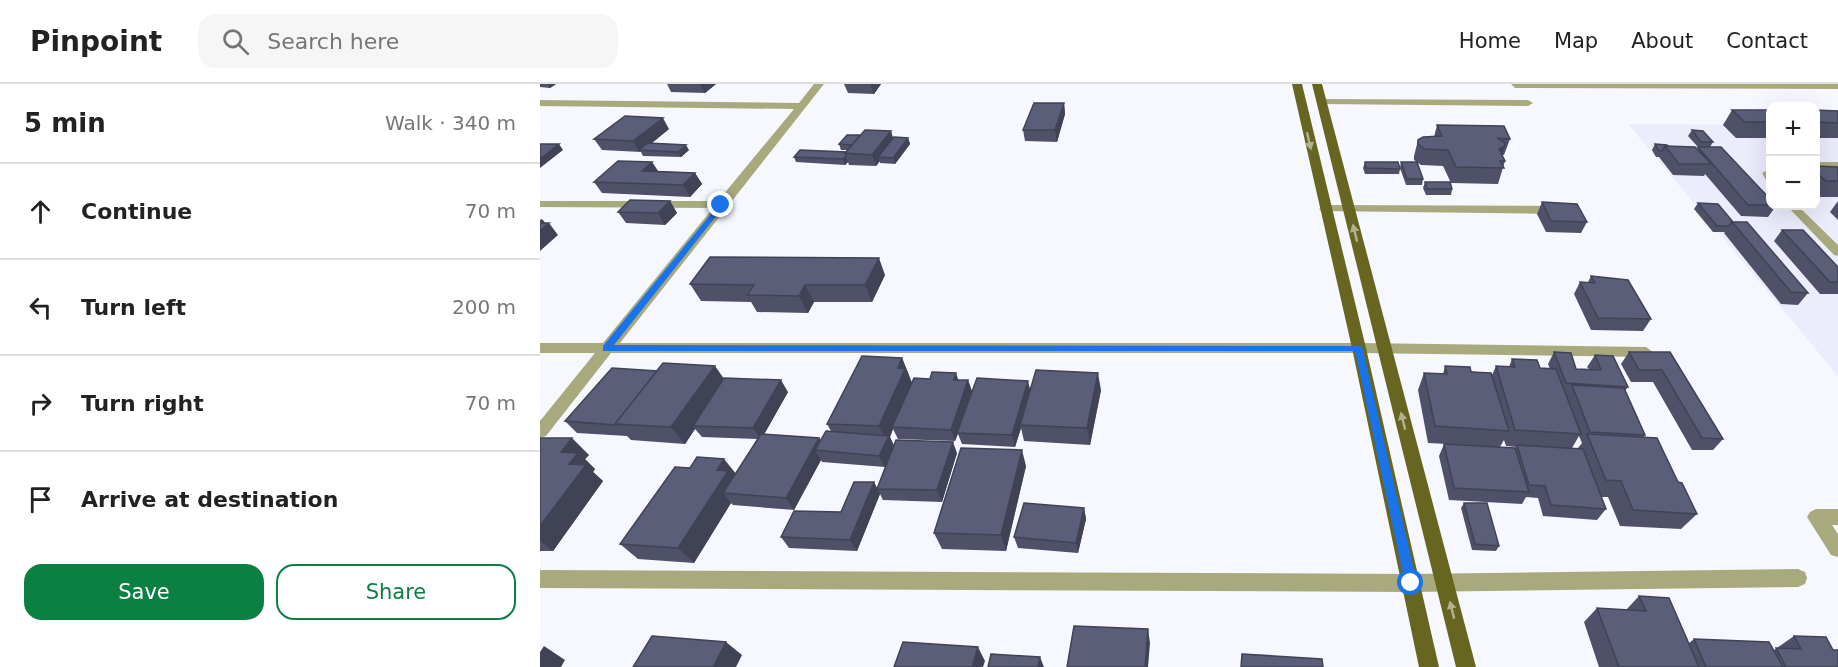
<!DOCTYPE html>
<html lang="en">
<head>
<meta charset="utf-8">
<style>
	:root { --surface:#fff; --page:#f6f6f6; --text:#222; --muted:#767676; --line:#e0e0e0; --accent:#0b8043 }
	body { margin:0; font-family:"DejaVu Sans",sans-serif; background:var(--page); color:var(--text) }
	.controls { position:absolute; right:18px; top:18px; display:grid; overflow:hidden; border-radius:12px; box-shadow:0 6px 24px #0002 }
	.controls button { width:54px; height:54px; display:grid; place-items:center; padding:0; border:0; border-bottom:2px solid var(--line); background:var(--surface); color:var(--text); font:30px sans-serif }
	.stop { position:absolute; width:18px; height:18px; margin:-14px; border:4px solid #1a73e8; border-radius:50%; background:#fff }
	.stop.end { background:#1a73e8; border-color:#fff; box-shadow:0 2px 6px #0008 }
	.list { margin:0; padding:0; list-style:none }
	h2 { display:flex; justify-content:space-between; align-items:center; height:78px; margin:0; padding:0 24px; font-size:26px }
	h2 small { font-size:20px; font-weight:400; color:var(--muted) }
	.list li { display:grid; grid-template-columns:39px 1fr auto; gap:18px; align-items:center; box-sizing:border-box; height:96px; padding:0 24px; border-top:2px solid var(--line) }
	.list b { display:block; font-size:22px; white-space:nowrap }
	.list em { font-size:20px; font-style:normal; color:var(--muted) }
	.actions { display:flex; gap:12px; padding:18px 24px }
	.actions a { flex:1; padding:14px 0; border:2px solid var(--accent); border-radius:18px; text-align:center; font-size:21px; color:var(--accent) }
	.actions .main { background:var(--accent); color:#fff }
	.icon { flex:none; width:33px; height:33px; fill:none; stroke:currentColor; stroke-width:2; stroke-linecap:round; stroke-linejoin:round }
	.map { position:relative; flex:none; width:1298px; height:583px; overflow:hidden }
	header { display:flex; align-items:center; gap:36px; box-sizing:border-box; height:84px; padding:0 30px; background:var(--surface); border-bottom:2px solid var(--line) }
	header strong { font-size:28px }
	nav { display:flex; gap:33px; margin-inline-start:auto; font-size:21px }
	.search { width:420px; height:54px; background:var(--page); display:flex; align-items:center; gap:15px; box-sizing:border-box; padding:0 21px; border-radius:18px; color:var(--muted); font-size:22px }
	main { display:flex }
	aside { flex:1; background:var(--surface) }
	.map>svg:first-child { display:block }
</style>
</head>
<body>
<header>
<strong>Pinpoint</strong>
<div class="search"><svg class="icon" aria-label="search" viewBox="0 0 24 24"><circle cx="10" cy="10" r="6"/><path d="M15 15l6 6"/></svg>Search here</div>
<nav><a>Home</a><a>Map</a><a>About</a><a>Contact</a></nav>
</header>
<main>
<aside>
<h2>5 min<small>Walk · 340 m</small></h2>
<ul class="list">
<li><svg class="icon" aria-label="ahead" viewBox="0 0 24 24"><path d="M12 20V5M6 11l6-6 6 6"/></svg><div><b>Continue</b></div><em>70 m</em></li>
<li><svg class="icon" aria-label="left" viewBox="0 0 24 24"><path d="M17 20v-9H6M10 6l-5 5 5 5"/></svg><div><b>Turn left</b></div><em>200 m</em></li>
<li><svg class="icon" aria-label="right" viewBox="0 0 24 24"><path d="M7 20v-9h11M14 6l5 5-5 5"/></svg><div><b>Turn right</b></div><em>70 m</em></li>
<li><svg class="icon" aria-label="arrive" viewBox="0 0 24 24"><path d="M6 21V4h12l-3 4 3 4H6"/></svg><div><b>Arrive at destination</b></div></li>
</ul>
<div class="actions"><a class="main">Save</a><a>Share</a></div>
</aside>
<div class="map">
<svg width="1298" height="583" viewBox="0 0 1298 583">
	<rect width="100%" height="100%" fill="#f7f8ff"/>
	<!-- built -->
	<path fill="#ebedfd" d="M1088,40L1230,41V122H1276V41H1298V292Z"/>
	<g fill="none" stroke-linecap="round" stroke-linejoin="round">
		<!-- minor -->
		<path fill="#a9a97e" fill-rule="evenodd" d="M274,0H284L80,259H819L1106,263L1113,268L1106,273L819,269H71L6,352L0,354V337L55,269H0V259H63L173,124L0,123V117H178L254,25L0,22V16L259,19Z
			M971,0H1298V5L975,4Z
			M778,15L988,16L993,19L988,22L781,20L776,17Z
			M1276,78H1298V84H1276Z
			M1230,85V97L1226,96L1222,89Z
			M785,121L1017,122L1023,126L1017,130L781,127L779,125Z
			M1247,122H1258L1298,161V172L1294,171Z
			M1276,425H1298V441H1292L1298,450V473L1291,471L1267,433L1270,428Z
			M1258,485L1265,488L1267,494L1265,500L1258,503L871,508L0,504V486L871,490Z"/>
		<!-- major -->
		<path fill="#676620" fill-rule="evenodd" d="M752,0H762L826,264L899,583H879L812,264Z
			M772,0H782L936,583H916Z"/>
	</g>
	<!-- wall -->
	<path fill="#4e5168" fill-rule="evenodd" d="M0,0H16L10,4L0,3Z
		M127,0H176L165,9L131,8Z
		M304,0H341L334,10L308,9Z
		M524,19L525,30L517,58L485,57L483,46Z
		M1192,26H1230V54H1196L1183,41Z
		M1275,26L1298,27V54H1275Z
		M897,41L970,55L964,71H962L965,77L958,100L911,99L903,82L881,81L874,76V72L878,56L894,53Z
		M129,45L112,59L149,66L141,73L103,72L101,68L62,66L54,55Z
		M1152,46L1173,58L1170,63L1230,115V122H1236L1228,133L1201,132L1165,90L1164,92L1133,91L1119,73H1116L1112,66L1115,60L1157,65L1158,63L1148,52Z
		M351,47L353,54H368L370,60L355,80L340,79V77L336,82L309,81L308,78L305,81L256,78L254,73L306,68L307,66H301L299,60L320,51Z
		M112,78L118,87L155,89L162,100L150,113L62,109L54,98Z
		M825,78L860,85L859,90H825L823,84Z
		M861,78L883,95L882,101H866L860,84Z
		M1275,82L1298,83V113H1275Z
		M885,98L912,105L911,111H886L883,104Z
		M130,117L137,129L125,141L86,139L78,128Z
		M1298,117V136L1290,128Z
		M1002,118L1047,138L1041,149L1006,148L997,130Z
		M1158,119L1193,138L1268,209L1258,221L1241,220L1184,149L1185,148H1173L1154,125Z
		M1242,146L1298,183V210H1280L1234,157Z
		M345,191L332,218H274L268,229L217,228L211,218L161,217L150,200Z
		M1051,192L1111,235L1103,247L1051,246L1034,210L1040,198H1048Z
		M1014,268L1036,285H1049L1047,283L1055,271L1088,303L1085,307L1105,351L1104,353L1138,398L1157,430L1141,445L1080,442L1068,413H1061L1066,425L1057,436L1003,432L998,414L986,413L982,420L909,416L899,372L904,360L946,362L888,359L878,306L884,289L903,290L905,282L952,291L956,282L969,283L972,275L1000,284L1010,285L1008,280ZM1039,352L1042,359L1038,364H1032ZM964,356L966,362L976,363L975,364L960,363Z
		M1089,268H1130L1183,355L1173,366H1152L1113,298H1091L1081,280Z
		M362,274L369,291V293L372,299L419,296H428L432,307L561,306L550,361L484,357L481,344L475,363L422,360L418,350L415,357L358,355L353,345L350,353L354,362L417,369L402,418L343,416L340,410L317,467L249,464L241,453L301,428L334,398L337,404L345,383L282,378L281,376L254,426L193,421L191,419L154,479L98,475L80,460L196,390L217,355L162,353L155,345L145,360L91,356L87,352L37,349L25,337L184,294L248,308L224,350L279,354L281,356L291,347L287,340Z
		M0,354L49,371L45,375L55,385L53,388L63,397L13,467H0Z
		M486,382L466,467L402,465L394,449Z
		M924,419L959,462L956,467L932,466L921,424Z
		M544,424L546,435L538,469L478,464L474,453Z
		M1099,512L1149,559L1154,555L1234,566L1254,552L1293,566L1298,583H1059L1044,538L1057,524L1086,526Z"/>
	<!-- shaded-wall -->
	<path fill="#404255" d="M8,0H16L10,4Z
		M160,0H176L165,9Z
		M330,0H341L334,10Z
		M524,19L525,30L517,58L515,46Z
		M123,34L129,45L103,66H99L100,68L93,57Z
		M351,47L354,58L338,73L340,77L336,82L332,71Z
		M368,54L370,60L355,80L353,74Z
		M19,60L23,66L0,84V75Z
		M146,61L149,66L141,73L138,68Z
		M965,62L960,78L959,65Z
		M306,72L308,78L305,81L303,75Z
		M112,78L119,89L102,87Z
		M155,89L162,100L150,113L143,101Z
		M130,117L137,129L125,141L118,129Z
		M2,135L7,141L9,139L18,151L0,167V136Z
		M339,174L345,191L332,218L325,201Z
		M265,201L274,218L268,229L259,212Z
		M362,274L373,301L352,343L353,345L350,353L355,364L345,383L339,372L347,357L339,342L358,284Z
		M175,282L187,299L153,342L155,345L145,360L131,343Z
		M416,289L420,301L414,296Z
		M558,289L561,306L550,361L547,344Z
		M241,296L248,308L221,356L213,344Z
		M428,296L432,308L415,357L411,346Z
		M488,297L491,309L480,341L481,344L475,363L472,351Z
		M32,354L49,371L45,375L55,385L53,388L63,397L13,467L0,457V442L29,380L21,368Z
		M279,354L286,366H275L281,376L254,426L246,414Z
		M413,358L417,369L402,418L397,406Z
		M482,366L486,382L466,467L461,451Z
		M184,375L197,391L183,409L191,419L154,479L138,464L177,386Z
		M334,398L340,410L317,467L310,456Z
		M544,424L546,435L538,469L536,459Z
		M608,545L610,559L608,583H605Z
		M186,558L202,571L196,583H173Z
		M4,562L25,576L21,583H0V568Z
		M438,563L445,577L443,583H432Z
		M500,573L504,583H498Z"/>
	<!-- building -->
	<path fill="#5b5e79" stroke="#404255" stroke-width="1.5" d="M494,19H524L515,46H483Z
		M1192,26H1230V38H1205Z
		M1275,26L1298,27V39L1275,38Z
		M85,32L123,34L93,57L54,55Z
		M897,41L964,42L970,55L957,54L965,59V62L959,65L965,77H960L964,84L916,83L908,66L885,65L878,60V56L883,53L902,52Z
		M325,46L351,47L332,71L305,69Z
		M1152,46L1163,47L1173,58H1161Z
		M307,51H320L312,61L299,60Z
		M354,53L368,54L353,74L338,73Z
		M108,59L146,61L138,68L99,66Z
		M0,60H19L0,75Z
		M1115,60L1127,61L1128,62H1125L1122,67H1119Z
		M1125,62L1155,63L1171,80H1139Z
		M1158,63H1181L1230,115V121H1208Z
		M260,66L306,68L305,69L306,72L303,75L254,73Z
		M78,77L112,78L102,87L155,89L143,101L54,98Z
		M825,78H858L860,85L826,84Z
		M861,78H877L883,95H867Z
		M1275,82L1298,83V97H1286L1275,87Z
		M885,98H910L912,105H887Z
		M90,116L130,117L118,129L78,128Z
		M1002,118L1037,120L1047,138L1011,137Z
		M1158,119L1178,120L1193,138H1192L1189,142H1177Z
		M1192,138H1207L1268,209L1251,208Z
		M0,139H9L0,147Z
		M1242,146H1263L1298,183V198H1290Z
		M170,173L339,174L325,201H265L259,212L207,211L214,201L150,200Z
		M1051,192L1088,196L1111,235L1058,234L1040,198L1055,199Z
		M1014,268L1031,269L1036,285L1061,286L1055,271L1073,272L1088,303L1026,299Z
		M1089,268H1130L1183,355L1162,354L1122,286H1099Z
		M322,272L362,274L358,284L365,285L339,342L287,340Z
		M972,275L997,276L1000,284L1016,285L1041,350L975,346L956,282L975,283Z
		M123,279L175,282L131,343L75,340Z
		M905,282L930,283L931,288L951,289L969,347L895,342L884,289L907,290Z
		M72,284L117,287L75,340L76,341L25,337Z
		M496,286L558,289L547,344L480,341Z
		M392,288L416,289L414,296H428L411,346L352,343L374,294L390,295Z
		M184,294L241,296L213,344L153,342Z
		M437,294L488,297L472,351L417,349Z
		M1032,301L1084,304L1105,351L1050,348Z
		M286,347L349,352L339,372L275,366Z
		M221,350L279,354L246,414L183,409Z
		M1047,350L1117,354L1138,398L1142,399L1157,430L1093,426L1081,397L1066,396Z
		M0,354H32L21,368L38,369L29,380L46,381L0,442Z
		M356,356L413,358L397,406L337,405Z
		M904,360L975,364L989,408L914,404Z
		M977,361L1043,365L1066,425L1011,421L1005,402L989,401Z
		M421,364L482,366L461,451L394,449Z
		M157,373L184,375L177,386L188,387L138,464L80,460L135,383L150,384Z
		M314,398H334L310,456L241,453L254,427L301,428Z
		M484,419L544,424L536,459L474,453Z
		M924,419H947L959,462L935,460Z
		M1099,512L1129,514L1159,583H1079L1057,524L1106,527Z
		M534,542L608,545L605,583H527Z
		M112,552L186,558L173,583H93Z
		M1254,552L1286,553L1293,566H1298V583H1246L1236,564L1261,565Z
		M1154,555L1229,558L1243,583H1166Z
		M363,558L438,563L432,583H354Z
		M451,570L500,573L498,583H500H448Z
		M702,570L782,575L783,583H701Z"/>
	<!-- one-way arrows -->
	<defs><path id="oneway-solid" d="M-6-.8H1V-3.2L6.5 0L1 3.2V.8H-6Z" transform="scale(1.5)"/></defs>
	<g fill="#b3b290">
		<use href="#oneway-solid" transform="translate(769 57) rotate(77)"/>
		<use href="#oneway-solid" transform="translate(815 149) rotate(-104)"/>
		<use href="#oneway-solid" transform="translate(863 337) rotate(-104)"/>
		<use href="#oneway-solid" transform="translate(912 526) rotate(-104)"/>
	</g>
	<!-- route -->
	<path fill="#1a73e8" d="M179,120L185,121L74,261L822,262L877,499L875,503H866L865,499L815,267H63V262Z"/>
</svg>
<div class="controls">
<button>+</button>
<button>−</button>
</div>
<div class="stop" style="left:871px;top:499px"></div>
<div class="stop end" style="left:181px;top:121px"></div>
</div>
</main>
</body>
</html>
